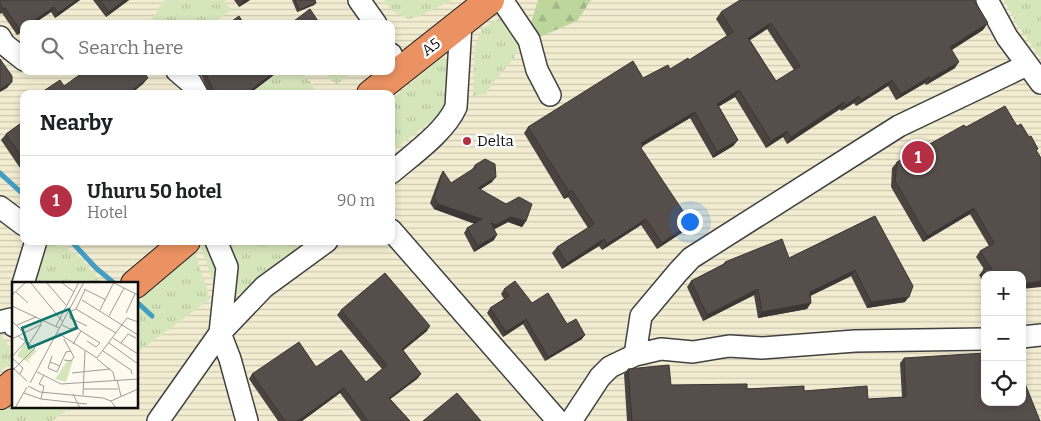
<!DOCTYPE html>
<html lang="en">
<head>
<meta charset="utf-8">
<style>
	:root { --surface:#fff; --page:#f6f6f6; --text:#202124; --muted:#757577; --line:#e0e0e0; --accent:#b42f43 }
	body { margin:0; font-family:Bitter,serif; background:var(--page); color:var(--text) }
	.controls { position:absolute; right:15px; bottom:15px; display:grid; overflow:hidden; border-radius:10px; box-shadow:0 2px 8px #0003 }
	.controls button { width:45px; height:45px; display:grid; place-items:center; padding:0; border:0; border-bottom:1px solid var(--line); background:var(--surface); color:var(--text); font:25px sans-serif }
	.you { position:absolute; left:689px; top:221px; width:18px; height:18px; margin:-12px; border:4px solid #fff; border-radius:50%; background:#1a73e8; box-shadow:0 0 0 8px #1a73e833 }
	.badge { display:grid; place-items:center; width:32px; height:32px; border-radius:50%; background:var(--accent); color:#fff; font-size:16px; font-weight:700 }
	.pin { position:absolute; translate:-50% -50%; border:2px solid #fff; box-shadow:0 1px 5px #0006 }
	.list { margin:0; padding:0; list-style:none }
	h2 { display:flex; justify-content:space-between; align-items:center; height:65px; margin:0; padding:0 20px; font-size:21px }
	h2 small { font-size:16px; font-weight:400; color:var(--muted) }
	.list li { display:grid; grid-template-columns:32px 1fr auto; gap:15px; align-items:center; box-sizing:border-box; height:90px; padding:0 20px; border-top:1px solid var(--line) }
	.list b { display:block; font-size:19px; white-space:nowrap }
	.list p { margin:0; font-size:16px; white-space:nowrap; color:var(--muted) }
	.list em { font-size:16px; font-style:normal; color:var(--muted) }
	.icon { flex:none; width:28px; height:28px; fill:none; stroke:currentColor; stroke-width:2; stroke-linecap:round; stroke-linejoin:round }
	.map { position:relative; flex:none; width:1041px; height:421px; overflow:hidden }
	.search { position:absolute; background:var(--surface); box-shadow:0 2px 8px #0003; left:20px; top:20px; width:375px; height:55px; display:flex; align-items:center; gap:12px; box-sizing:border-box; padding:0 18px; border-radius:10px; color:var(--muted); font-size:19px }
	.panel { position:absolute; background:var(--surface); box-shadow:0 2px 8px #0003; left:20px; top:90px; width:375px; height:155px; border-radius:10px }
	.map>svg:first-child { display:block }
</style>
</head>
<body>
<div class="map">
<svg width="1041" height="421" viewBox="0 0 1041 421">
	<defs>
		<pattern id="farmland-rules" width="6" height="5" patternUnits="userSpaceOnUse" patternTransform="scale(1.25)"><rect width="6" height="5" fill="#f2ecd1"/><path d="M0 2.5h6" fill="none" stroke="#cec9b2"/></pattern>
		<pattern id="grass-tufts" width="24" height="20" patternUnits="userSpaceOnUse" patternTransform="scale(1.25)"><rect width="24" height="20" fill="#d6e6bb"/><path d="M3 7l-1-3M5 7V3M7 7l1-3M15 17l-1-3M17 17v-4M19 17l1-3" fill="none" stroke="#b6c4a0"/></pattern>
		<pattern id="forest-firs" width="22" height="20" patternUnits="userSpaceOnUse" patternTransform="scale(1.25)"><rect width="22" height="20" fill="#bcd69c"/><path d="M5 1l3.5 6h-7zM16 11l3.5 6h-7z" fill="#a0b685"/></pattern>
	</defs>
	<rect width="100%" height="100%" fill="#fefaf0"/>
	<!-- farmland -->
	<path fill="url(#farmland-rules)" fill-rule="evenodd" d="M0,0H1041V421H0ZM24,24H391V71H24ZM24,94H391V241H24ZM985,275H1022V402H985ZM14,284H138V407H14Z"/>
	<!-- grass -->
	<path fill="url(#grass-tufts)" d="M165,0H225L231,10L212,24H148Z
		M384,0H453L420,16L408,19L391,10Z
		M1004,0H1041V58L1017,24Z
		M506,14L522,40L514,58L493,83L486,94L473,96L475,46L482,29Z
		M443,56L448,62L443,112L391,152V100Z
		M291,71C305,71 312,82 316,94H254L266,80Z
		M327,71H356L337,84L329,79Z
		M52,241H56L81,258L102,283L31,284L33,264Z
		M205,241H318L260,283L221,303L200,245Z
		M193,247L210,299L138,352C138,327 130,289 164,284L152,279Z
		M0,334L14,354V360L0,372Z
		M14,397V407H71L52,421H0V411Z"/>
	<!-- forest -->
	<path fill="url(#forest-firs)" d="M538,0H591L577,21L537,38L531,23Z"/>
	<g fill="none" stroke-linecap="round" stroke-linejoin="round">
		<!-- stream -->
		<path stroke="#449ec4" stroke-width="5" d="M0,173L24,195
			M71,241L96,268L115,284
			M138,303L152,316"/>
		<defs>
			<path id="minor" d="M359,0L376,24
				M502,0L529,40L537,70L550,95
				M987,0L1007,37L1041,83
				M0,37L4,44L24,60
				M391,54L398,72
				M177,71L191,83L197,94
				M391,173C412,155 445,132 456,107L461,24
				M0,207L24,225
				M391,230L558,421
				M216,241L227,267L220,333L230,359L247,421
				M23,284L36,241
				M0,322L11,319L14,326
				M1022,337L1041,335
				M635,355L641,316L678,272L691,258L899,126L1027,65
				M158,421L220,333L264,287L327,241
				M571,421L600,377L610,367L635,355L661,349L693,352L729,346L762,348L855,341L985,339"/>
			<path id="highway" d="M371,94L490,0
				M135,284L186,241
				M0,395L14,383"/>
		</defs>
		<!-- minor casing -->
		<use href="#minor" stroke="#414141" stroke-width="24"/>
		<!-- highway casing -->
		<use href="#highway" stroke="#1f1f1f" stroke-width="30"/>
		<!-- minor -->
		<use href="#minor" stroke="#fff" stroke-width="21"/>
		<!-- highway -->
		<use href="#highway" stroke="#ea9262" stroke-width="28"/>
	</g>
	<!-- wall -->
	<path fill="#4a4340" fill-rule="evenodd" d="M0,0H80L55,18L51,12L17,35L2,13L0,14Z
		M93,0H129L106,17Z
		M234,0H250L239,7Z
		M292,0H315L316,3L314,5L297,12Z
		M721,12L983,30L952,50L955,68L926,85L925,83L896,100L888,86L856,106L854,103L841,111L840,109L787,144L783,137L766,148L735,97L719,106L738,140L733,146L713,158L690,118L643,146L641,149L691,223L686,230L657,249L641,225L602,250L599,246L562,269L552,253L557,247L588,228L568,197L564,199L524,133L528,127L643,78L670,69L689,60L727,36L716,19ZM767,29L794,70L776,81L750,40Z
		M196,71H279L249,94H209L202,77Z
		M24,121V166L20,168L1,140L6,134Z
		M1017,126L1037,151L1022,275H985V285L979,275L984,269L976,257L980,251L989,246L970,214L923,242L891,187L892,168L897,162L966,127Z
		M475,165L492,182L480,190L526,221L522,227L508,222L494,229V240L474,252L464,233L467,228L475,224L434,209L430,203L440,176L443,171L451,183L471,171Z
		M875,216L905,302L867,308L851,276L810,296L807,309L758,318L754,295L703,321L687,287L691,281L722,265L725,262L789,258Z
		M504,289L532,303L567,324L582,339L545,361L523,324L503,337L487,313L490,308L504,299L501,294Z
		M341,310L427,331L403,350L421,374L417,379L390,399L410,421H361L340,393L302,421H278L249,379L252,374L316,367L366,382L382,369L337,315Z
		M904,358L1040,421H627L624,374L628,369L671,385L804,391L868,399L902,397L900,363Z"/>
	<!-- shaded-wall -->
	<path fill="#3c3734" d="M77,0H80L55,18L58,13Z
		M125,0H129L106,17L109,12Z
		M244,0H250L239,7Z
		M316,3L314,5L297,12L299,10Z
		M54,7L51,12L33,24H29Z
		M771,23L767,29L744,44L748,38Z
		M988,23L983,30L946,53L950,47Z
		M24,28V30L17,35L20,30Z
		M959,62L955,68L926,85L930,79Z
		M276,71H279L249,94H246Z
		M929,77L925,83L896,100L901,94Z
		M148,78L143,84L131,94H127Z
		M892,80L888,86L856,106L861,100Z
		M12,82L7,88L0,92V89Z
		M739,90L735,97L713,110L717,104Z
		M859,96L854,103L841,111L846,105Z
		M844,102L840,109L787,144L791,137Z
		M695,112L690,118L637,149L641,143Z
		M787,131L783,137L766,148L771,141Z
		M738,140L733,146L713,158L717,152Z
		M496,177L492,182L474,193L478,188Z
		M572,190L568,197L564,199L569,192Z
		M438,204L482,219L478,225L434,209Z
		M974,208L970,214L923,242L927,236Z
		M511,217L526,221L522,227L508,222L493,230L491,223Z
		M646,219L641,225L602,250L607,244Z
		M691,223L686,230L657,249L662,243Z
		M497,235L494,240L474,252L478,246Z
		M604,239L599,246L562,269L567,263Z
		M855,270L851,276L806,298L810,292Z
		M1041,281V287L1022,289V284Z
		M758,289L754,295L703,321L707,315Z
		M909,297L905,302L867,308L871,302Z
		M811,303L807,309L758,318L762,312Z
		M526,319L523,324L503,337L506,332Z
		M430,326L427,331L399,354L402,349Z
		M585,335L582,339L545,361L548,357Z
		M421,374L417,379L385,403L389,398Z
		M344,388L340,393L302,421H298Z"/>
	<!-- building -->
	<path fill="#564e4b" stroke="#3c3734" fill-rule="evenodd" d="M0,0H77L58,13L54,7L29,24H24V28L20,30L5,8L3,9L0,4Z
		M100,0H125L109,12Z
		M295,0H315L316,3L299,10Z
		M740,0H974L988,23L950,47L959,62L930,79L929,77L901,94L892,80L861,100L859,96L846,105L844,102L791,137L787,131L771,141L739,90L717,104L738,140L717,152L695,112L641,143L643,146L641,148L691,223L662,243L646,219L607,244L604,239L567,263L557,247L594,224L572,190L569,192L528,127L633,61L643,78L668,65L670,69L688,58L689,60L733,32L721,12ZM771,23L800,66L776,81L748,38Z
		M310,9L320,24H290Z
		M239,16L244,24H228Z
		M0,59L12,76V82L0,89Z
		M85,71H143L148,78L127,94H39L60,80L64,86Z
		M204,71H276L246,94H216L213,89Z
		M1005,106L1017,126L1021,124L1029,137L1031,136L1038,149L1036,150L1041,158V281L1022,284V275H986L983,269H992L980,251L994,243L974,208L927,236L895,181L897,162L964,125L966,127Z
		M24,121V160L6,134Z
		M485,159L495,164L496,177L478,188L506,204L519,197L532,204L526,221L511,217L496,225L491,223L497,235L478,246L467,228L482,219L438,204L434,197L443,171L451,183L476,167L475,165Z
		M875,216L913,286L909,297L871,302L855,270L810,292L811,303L762,312L758,289L707,315L691,281L726,263L725,262L782,239L789,258Z
		M385,273L430,326L402,349L421,374L389,398L410,421H368L344,388L298,421H285L252,374L299,342L316,367L341,350L366,382L387,365L341,310Z
		M515,281L532,303L548,293L567,324L576,319L585,335L548,357L526,319L506,332L490,308L509,296L504,289Z
		M985,353V402H1022V376L1040,421H632L628,369L669,365L671,385L747,384V389L804,386V391L867,386L868,399L906,397L904,358Z
		M457,393L481,421H423Z"/>
	<!-- markers -->
	<circle fill="#b42f43" stroke="#fff" stroke-width="2" cx="467" cy="141" r="5"/>
	<g text-anchor="middle" dominant-baseline="central" stroke-width="5" stroke-linejoin="round" paint-order="stroke">
		<!-- street labels -->
		<g font-size="15" fill="#0e0e0e" stroke="#fff">
			<text transform="translate(431 47) rotate(-37)">A5</text>
		</g>
		<!-- poi labels -->
		<g font-size="15" fill="#0e0e0e" stroke="#fff" text-anchor="start">
			<text x="477" y="141">Delta</text>
		</g>
	</g>
	<!-- overview -->
	<g transform="translate(12 282)">
		<rect width="126" height="126" fill="#fefaf0"/>
		<path d="M13,60L25,69L16,78L18,81L5,74ZM61,78L54,100L43,97L55,79Z" fill="#d6e6bb"/>
		<path fill="none" stroke="#9e9c96" stroke-width="1" d="M18,0L51,40M49,0L62,10M35,1L54,23M102,1L126,13M72,7L94,18M4,10L16,21M0,13L14,0M70,18L126,53M0,24L47,46M64,27L104,51M88,28L102,0M57,30L64,27L73,8M114,31L123,12M58,32V36L75,44M97,34L112,6M0,39L11,50M5,43L24,35M50,43L58,47L64,45L69,49M44,44L67,0M46,51L85,76L115,36L126,40M101,56L126,72M0,57L28,43L31,37M52,57L62,75L59,79L52,78M97,61L126,82M109,61L116,52L124,56M17,62L29,43M61,62L69,49L88,61L84,65L75,59M91,69L119,88L120,92M40,74L38,80L48,84M0,75L13,60M0,76L11,86L8,92M85,77L101,90L103,98M38,80L36,86L45,90L54,70L59,69M0,85L15,99M0,89L23,66L6,54M25,90L49,102L126,97M60,91L98,87M105,98L109,114M18,101L72,0M16,104L28,110L91,116L99,119L104,126M72,107H106M12,111L29,117L32,104L27,102L32,93M61,112L68,126M71,113L73,69M29,117L75,122M99,119L126,107M3,126L15,105"/>
		<path fill="#0f766e" fill-opacity="0.15" stroke="#0f766e" stroke-width="2.5" d="M57,27L65,46L17,66L10,46Z"/>
		<rect width="126" height="126" fill="none" stroke="#0e0e0e" stroke-width="2.5"/>
	</g>
</svg>
<div class="controls">
<button>+</button>
<button>−</button>
<button><svg class="icon" aria-label="locate" viewBox="0 0 24 24"><circle cx="12" cy="12" r="6"/><path d="M12 2v4M12 18v4M2 12h4M18 12h4"/></svg></button>
</div>
<div class="you"></div>
<div class="pin badge" style="left:918px;top:157px">1</div>
<div class="search"><svg class="icon" aria-label="search" viewBox="0 0 24 24"><circle cx="10" cy="10" r="6"/><path d="M15 15l6 6"/></svg>Search here</div>
<section class="panel">
<h2>Nearby<small></small></h2>
<ul class="list">
<li><span class="badge">1</span><div><b>Uhuru 50 hotel</b><p>Hotel</p></div><em>90 m</em></li>
</ul>
</section>
</div>
</body>
</html>
